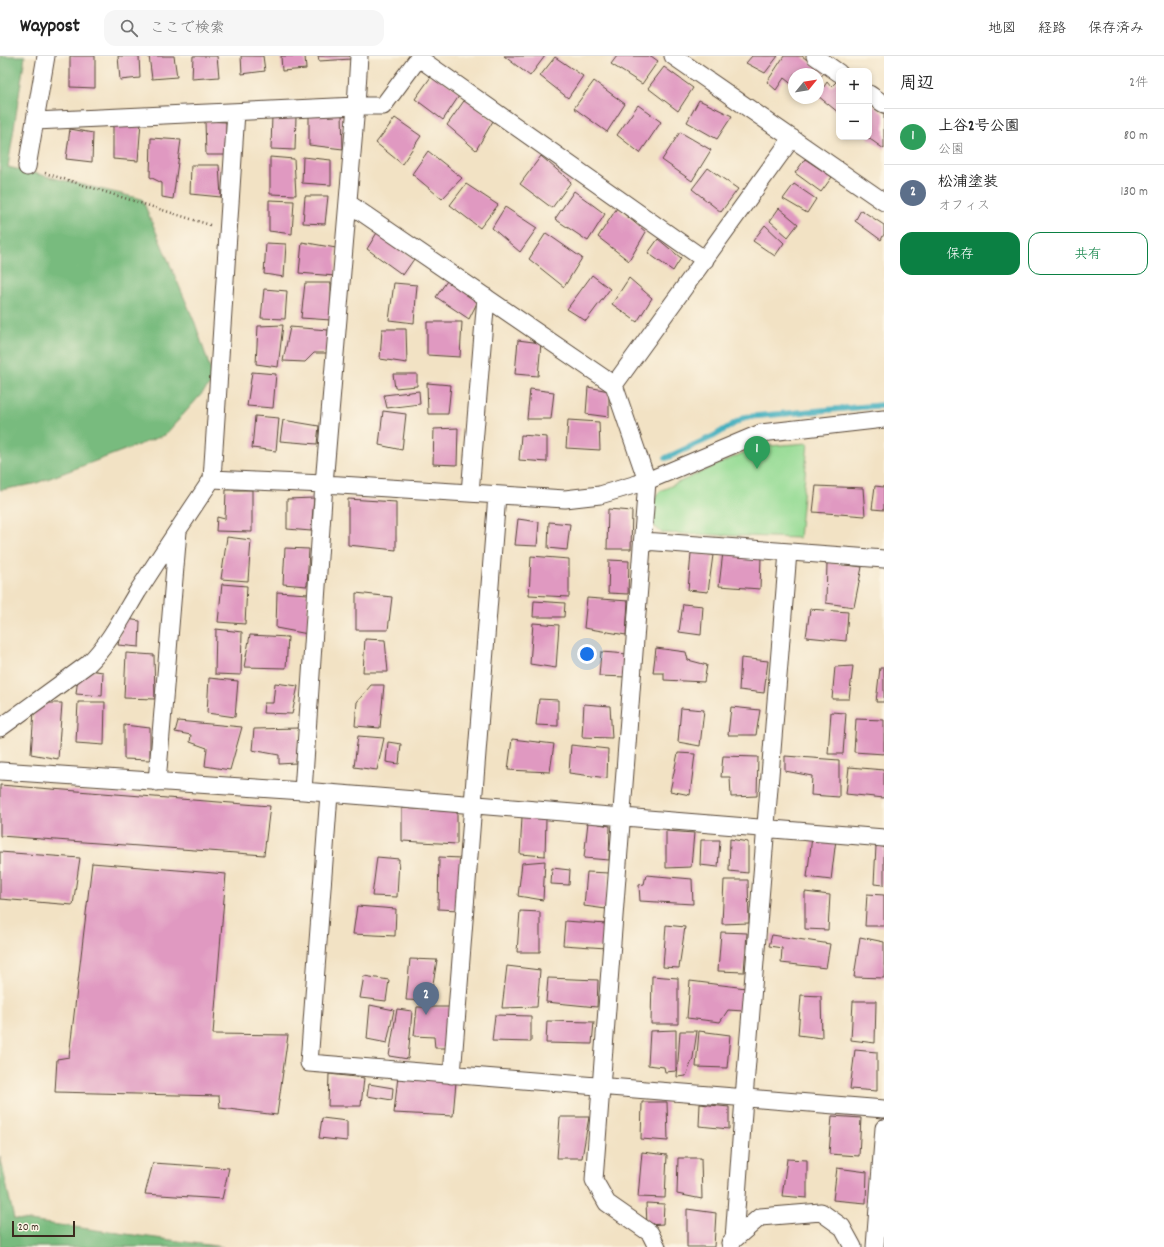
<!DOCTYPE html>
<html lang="ja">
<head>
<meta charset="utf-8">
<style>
	:root { --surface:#fff; --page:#f6f6f6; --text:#222; --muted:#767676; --line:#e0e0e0; --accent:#0b8043 }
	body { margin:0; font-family:Dekko,"Klee One",sans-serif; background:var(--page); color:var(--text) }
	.controls { position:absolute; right:12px; top:12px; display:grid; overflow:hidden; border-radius:8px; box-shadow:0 2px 6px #0003 }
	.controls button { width:36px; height:36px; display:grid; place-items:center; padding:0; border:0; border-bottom:1px solid var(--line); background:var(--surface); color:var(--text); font:20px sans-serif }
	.compass { position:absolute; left:788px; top:12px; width:36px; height:36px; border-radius:50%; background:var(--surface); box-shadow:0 2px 6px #0003; rotate:60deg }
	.scale { position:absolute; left:12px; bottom:10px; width:63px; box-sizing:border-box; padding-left:4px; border:2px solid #3b2a1e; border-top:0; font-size:11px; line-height:14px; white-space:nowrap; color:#3b2a1e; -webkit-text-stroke:3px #fcf5e5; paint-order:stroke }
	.you { position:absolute; left:587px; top:598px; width:14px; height:14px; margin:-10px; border:3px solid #fff; border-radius:50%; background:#1a73e8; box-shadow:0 0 0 6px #1a73e833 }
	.badge { display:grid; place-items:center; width:26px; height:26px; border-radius:50%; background:var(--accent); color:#fff; font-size:13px; font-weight:700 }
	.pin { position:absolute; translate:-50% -33px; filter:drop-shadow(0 1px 2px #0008) }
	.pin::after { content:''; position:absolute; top:21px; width:14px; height:12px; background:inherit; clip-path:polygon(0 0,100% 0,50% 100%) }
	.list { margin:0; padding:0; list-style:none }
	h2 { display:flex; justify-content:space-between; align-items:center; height:52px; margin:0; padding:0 16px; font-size:17px }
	h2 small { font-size:13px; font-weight:400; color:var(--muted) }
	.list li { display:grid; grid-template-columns:26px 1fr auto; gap:12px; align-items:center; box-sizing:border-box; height:56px; padding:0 16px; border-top:1px solid var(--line) }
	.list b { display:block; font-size:15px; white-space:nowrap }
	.list p { margin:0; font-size:13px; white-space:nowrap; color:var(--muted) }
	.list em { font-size:13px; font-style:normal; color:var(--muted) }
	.actions { display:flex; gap:8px; padding:12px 16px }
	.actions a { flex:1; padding:9px 0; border:1px solid var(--accent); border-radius:12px; text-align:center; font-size:14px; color:var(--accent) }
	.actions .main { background:var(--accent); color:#fff }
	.icon { flex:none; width:22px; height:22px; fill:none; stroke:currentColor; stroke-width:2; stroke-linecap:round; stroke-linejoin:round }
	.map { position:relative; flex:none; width:884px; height:1191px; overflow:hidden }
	header { display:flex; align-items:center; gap:24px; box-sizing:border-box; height:56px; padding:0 20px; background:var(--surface); border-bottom:1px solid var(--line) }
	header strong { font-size:19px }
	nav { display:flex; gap:22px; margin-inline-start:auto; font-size:14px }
	.search { width:280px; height:36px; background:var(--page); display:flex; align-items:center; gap:10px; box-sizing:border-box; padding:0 14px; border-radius:12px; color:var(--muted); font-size:15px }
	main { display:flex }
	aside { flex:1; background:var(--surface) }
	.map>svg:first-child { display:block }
</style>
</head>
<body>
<header>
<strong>Waypost</strong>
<div class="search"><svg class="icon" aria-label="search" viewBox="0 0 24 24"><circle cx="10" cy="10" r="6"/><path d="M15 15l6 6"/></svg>ここで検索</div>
<nav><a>地図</a><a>経路</a><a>保存済み</a></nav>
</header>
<main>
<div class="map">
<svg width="884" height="1191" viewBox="0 0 884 1191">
	<rect width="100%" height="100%" fill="#fcf5e5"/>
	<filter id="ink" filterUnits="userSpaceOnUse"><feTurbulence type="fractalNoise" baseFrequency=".025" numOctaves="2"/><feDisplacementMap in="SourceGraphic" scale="8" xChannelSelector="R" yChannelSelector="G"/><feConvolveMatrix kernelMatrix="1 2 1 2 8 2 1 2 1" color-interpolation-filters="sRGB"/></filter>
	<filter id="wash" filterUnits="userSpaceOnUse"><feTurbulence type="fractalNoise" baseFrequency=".012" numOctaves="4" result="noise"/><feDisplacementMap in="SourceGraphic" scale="16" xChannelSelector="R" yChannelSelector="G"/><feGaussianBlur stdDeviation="0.9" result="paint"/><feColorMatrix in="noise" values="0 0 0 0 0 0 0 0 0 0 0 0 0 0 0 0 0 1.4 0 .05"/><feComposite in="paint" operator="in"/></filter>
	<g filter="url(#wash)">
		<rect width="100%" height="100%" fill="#f2e2c4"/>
		<!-- green -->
		<path fill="#95db94" stroke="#688259" d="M808,387L799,482L662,477L652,468L654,442L660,435L756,391Z"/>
		<!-- forest -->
		<path fill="#78bb7e" stroke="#5a724e" d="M0,0H25L8,111L142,143L195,267L214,324L165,379L34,428L0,434Z
			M0,1100L14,1163L223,1191H0Z"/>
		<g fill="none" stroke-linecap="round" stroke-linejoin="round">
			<!-- stream -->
			<path stroke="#40aebe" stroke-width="6" d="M666,402L714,380L745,361L884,349"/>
		</g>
		<g id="blocks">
			<!-- building -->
			<path fill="#e099c1" d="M70,0H95V32L70,31Z
				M118,0H139L140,22L120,24Z
				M149,0H174L177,21L152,23Z
				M193,0H217L219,21L192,23Z
				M241,0H263L265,15L242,18Z
				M281,0H305L306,13L282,15Z
				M318,0H351V3L319,5Z
				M504,0H545L530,20Z
				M617,0H651L658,5L642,28L611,8Z
				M752,0H778L765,17L746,7Z
				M784,0H802L824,17L818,24V18H794V30L784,22L776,34L767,26Z
				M555,1L583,20L568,42L540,20Z
				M664,11L693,32L678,55L648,32Z
				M433,18L461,37L443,64L415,43Z
				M839,23V57L818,40L827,26L831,31Z
				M594,25L625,48L607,76L574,52Z
				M466,42L493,65L476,94L447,69Z
				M699,44L732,60L717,83L687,66Z
				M871,48L884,58V93L867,81H869V51Z
				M638,49L661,66L640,97L617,79Z
				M342,57L343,93L309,89V58Z
				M272,59L296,60L295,94L271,93Z
				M395,62L421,80L402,108L376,87Z
				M205,65L226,66V99H206Z
				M141,66L138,105L113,103V68Z
				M70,73L93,77L92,106L66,103Z
				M680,76L711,94L692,125L662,104Z
				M151,82L181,84L173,143L162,141V127L150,121Z
				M428,95L462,122L442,143L412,118Z
				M541,100L571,126L552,152L520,128Z
				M270,101L294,103L296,139L270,138Z
				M303,101L331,104V129L302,127Z
				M805,103L832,121L821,136L795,117Z
				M191,109H219L221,141L190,138Z
				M708,112L738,133L721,156L692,133Z
				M466,128L498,149L480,172L450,149Z
				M794,128L816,143L807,157L783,143Z
				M574,135L605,158L588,185L555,163Z
				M305,140H328L325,168L303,167Z
				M269,144L294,145L292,178L269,175Z
				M505,151L537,172L520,196L492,172Z
				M617,152L646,176L629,205L598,181Z
				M779,152L798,168L788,181L770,165Z
				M861,154L884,169V178L881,184L855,165Z
				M765,169L784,187L775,200L753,185Z
				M378,175L414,203L403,219L367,193Z
				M546,177L582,202L564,231L529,203Z
				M658,183L681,202L673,215L648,197Z
				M302,186L336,192L335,220L299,217Z
				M266,187L286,188L284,221L264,218Z
				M592,219L610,233L586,265L567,253Z
				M449,222L478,245L469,263L436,241Z
				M629,222L652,242L637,266L612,248Z
				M305,227H331V264L301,262Z
				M394,227L417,229L414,267L389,264Z
				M264,233L287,235L285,263L261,262Z
				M427,266H462L460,301L427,299Z
				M283,269L278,311L256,308L258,270Z
				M290,271L328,274L327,297H314L305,306L283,305Z
				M382,273H406L407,307L380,303Z
				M518,284L541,287L538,320L515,318Z
				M252,316L276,318L273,352L247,350Z
				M393,318H417V330L395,332Z
				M427,327L451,329L448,358H428Z
				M588,331L609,335V361L586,358Z
				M530,333L554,336L551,363H527Z
				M419,335L420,348L387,352L384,339Z
				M383,355L406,358L402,394L379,389Z
				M255,360L279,362L276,395L252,392Z
				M283,364L319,370L317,388L280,385Z
				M568,364L599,366L600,394L566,392Z
				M458,372L457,409L433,408L434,373Z
				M521,379L547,381V406L519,404Z
				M816,430L863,432L865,460L813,456Z
				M875,430L884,431V454L872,453Z
				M226,434H252V476L216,475L217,461L225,463Z
				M314,442L311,475L287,473V443Z
				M348,443L396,446V494L348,489Z
				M608,453L632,455L631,493H607Z
				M518,463L539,466L537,490L515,489Z
				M549,466L570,468L567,494L548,492Z
				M227,481L251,484L248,525L221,523Z
				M285,492L309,493L307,530L283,528Z
				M723,496L761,501L760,533L719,530Z
				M691,497L713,499L708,536L688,534Z
				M531,500L569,503V541L529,539Z
				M609,504L629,505L628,538L608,537Z
				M827,506L862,511L854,551L826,547Z
				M222,528L247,530L245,568L218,566Z
				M277,536L308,538V578L276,572Z
				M356,537L392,541L388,574H356Z
				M587,542L628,545L626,579L584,572Z
				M534,545L565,547L564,561H533Z
				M683,548L703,550L701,579L679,576Z
				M810,553L848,556L846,585L806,581Z
				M127,563L140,565L139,591L118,589L122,568Z
				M533,567L559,569L556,612L530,608Z
				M216,573L242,576L241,619L215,618Z
				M250,579L288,581L286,612L244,611Z
				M365,583L385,584L388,616H363Z
				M656,592L686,596L688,604L707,609L704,626L664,624V617H653Z
				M601,596L628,598L627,621L599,620Z
				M126,597L154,599L155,643L124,642Z
				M741,602L768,605L764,637L739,634Z
				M853,610L849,643H832L835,611Z
				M880,612H884V646H876Z
				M89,614L103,616L102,640L76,638L78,621Z
				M209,622L238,625L235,661L207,657Z
				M275,627L298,630L292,658L263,657L264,647H273Z
				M371,629H384L380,672L355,670L357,646Z
				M539,643L558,644V670L536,669Z
				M78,646H105L104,689L76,687Z
				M45,647H62L58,703L31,698L34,655Z
				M584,648L610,650L612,682L582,681Z
				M731,651L760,654L756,679H728Z
				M681,652L704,654L700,690L678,686Z
				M831,656L846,657L843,698H828Z
				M856,663L884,664V698L854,696Z
				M178,665L242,671L230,714L205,710L207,692L190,686L191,679L175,676Z
				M124,669L150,672V704L124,703Z
				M299,672L296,707L279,708V699L252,694L254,673Z
				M358,680L384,682L377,714L354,711Z
				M512,683L554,688L550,716L508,714Z
				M388,686L401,688L399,708L386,706Z
				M571,689L608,693L607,722L569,717Z
				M678,697L695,698L690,739L670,735Z
				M723,700L758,701L757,740L731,741L730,721H721Z
				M785,700L839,704V741L811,739L812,720L785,715Z
				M849,711L884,714V742L846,738Z
				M0,729L270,750L264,799L0,780Z
				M402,752L457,756V788L402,785Z
				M522,761L546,763L545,800L520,798Z
				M588,766L610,770L609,804L584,802Z
				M666,775L694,777L691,811L666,812Z
				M812,781L836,783L831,824L807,821Z
				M730,783L748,786V817L729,815Z
				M701,784H720L718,811L700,809Z
				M876,790L884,791V829L874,828Z
				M0,796L80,802L73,849L0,843Z
				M377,801L399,803L397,841L372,840Z
				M439,801L461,802L459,854L438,853Z
				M545,805L543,844L518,840L522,807Z
				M92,807L226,818L213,978L288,979L277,1059L220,1052L219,1040L55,1036L57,1003L69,1001Z
				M552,812L570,814L569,829L551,828Z
				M587,816L609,817L606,853L584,850Z
				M646,819L692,823L693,848L640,845L639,829L644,828Z
				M724,824H748L749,867L722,868Z
				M805,836L830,839L828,874L805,873Z
				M867,838L884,839V870H865Z
				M357,850L396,853L395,880L353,878Z
				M520,855L540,856V896H517Z
				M565,865L606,868V892L563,889Z
				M666,869L685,871L679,912L663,911Z
				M721,876L747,877L744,916L718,915Z
				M772,879L830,888L826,912L781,907L782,892L769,890Z
				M860,881L884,886V922L854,921Z
				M410,903L437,904L430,945L406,944Z
				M507,910L540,914L537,951L502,952Z
				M364,920L389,924L386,945L360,942Z
				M652,920L678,922V968H651Z
				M548,922L598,924L597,951L546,946Z
				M690,925L746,932L744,955L728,954L720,966L687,962Z
				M801,939L821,940L822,982L798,979Z
				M853,945H876L875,987L851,984Z
				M370,949L394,954L387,987L367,983Z
				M417,951H452L450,992H435L434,981L414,980Z
				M397,953L412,955L408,1003L389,1000Z
				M495,959L531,960V986L492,985Z
				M547,965L594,966L592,988L546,987Z
				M676,974V1015L665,1016L664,1011L648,1009L650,975Z
				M680,975H697L693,1002L686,1020L677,1021Z
				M699,975L730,979L727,1012L696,1011Z
				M855,994L877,996V1035L850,1033Z
				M329,1018L364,1022L361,1050H328Z
				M398,1020L456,1026L453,1060L394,1057Z
				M369,1028L393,1032L392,1044L367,1040Z
				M642,1046H667L668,1085L641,1083Z
				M700,1048L729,1051V1073L699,1070Z
				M832,1060L861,1062L859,1100L829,1098Z
				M560,1061H589L582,1102H557Z
				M322,1062L347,1065V1085L319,1082Z
				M642,1096L667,1099L665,1142L638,1141Z
				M678,1102H701L702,1143L677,1138Z
				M787,1103L807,1104V1142L782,1140Z
				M153,1107L229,1112L222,1143L145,1138Z
				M837,1112L867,1116L866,1147L833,1144Z
				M646,1147L664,1148L663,1168L647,1169Z
				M687,1153L716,1157L714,1191H687Z"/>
		</g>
	</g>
	<g filter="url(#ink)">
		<use href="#blocks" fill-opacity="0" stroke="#564637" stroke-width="1"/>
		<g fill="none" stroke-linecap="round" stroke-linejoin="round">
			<defs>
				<path id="street" d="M673,0L884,146
					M815,0L839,17
					M419,2L705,204
					M869,38L884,48
					M35,65L356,50H383L420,0
					M27,111L46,0
					M348,147L614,329L647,425L594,1124L607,1147L650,1177L657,1191
					M614,329L792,82
					M212,423L236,56
					M470,437L486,241
					M644,485L884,503
					M0,672L88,608C109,588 123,560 138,535C162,498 187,460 212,423L324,428L565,443L600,439L647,425L761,377L884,363
					M0,715L303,735L884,782
					M157,726L178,475
					M303,735L324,428L356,50L359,0
					M329,738L309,1007L884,1053
					M452,1019L497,439
					M734,1183L744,1042L788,496
					M730,1187L760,1161L821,1156L842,1171L853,1191
					M875,1191L884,1072"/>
			</defs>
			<!-- street casing -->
			<use href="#street" stroke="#564637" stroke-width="19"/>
			<!-- path -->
			<path stroke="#564637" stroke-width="2.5" stroke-dasharray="1 3" stroke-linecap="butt" d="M45,117L210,169"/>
			<!-- street -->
			<use href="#street" stroke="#fff" stroke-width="17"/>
		</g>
	</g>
</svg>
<div class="controls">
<button>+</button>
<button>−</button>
</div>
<svg class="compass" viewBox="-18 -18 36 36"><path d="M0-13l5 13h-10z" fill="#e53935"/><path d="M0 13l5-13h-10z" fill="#767676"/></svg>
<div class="scale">20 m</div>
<div class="you"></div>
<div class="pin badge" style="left:757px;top:413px;background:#2e9e5b">1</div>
<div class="pin badge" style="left:426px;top:959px;background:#5c6f8a">2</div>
</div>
<aside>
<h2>周辺<small>2件</small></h2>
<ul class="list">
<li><span class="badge" style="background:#2e9e5b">1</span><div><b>上谷2号公園</b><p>公園</p></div><em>80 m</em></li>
<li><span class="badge" style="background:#5c6f8a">2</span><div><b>松浦塗装</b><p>オフィス</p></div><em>130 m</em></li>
</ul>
<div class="actions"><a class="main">保存</a><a>共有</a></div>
</aside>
</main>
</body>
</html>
